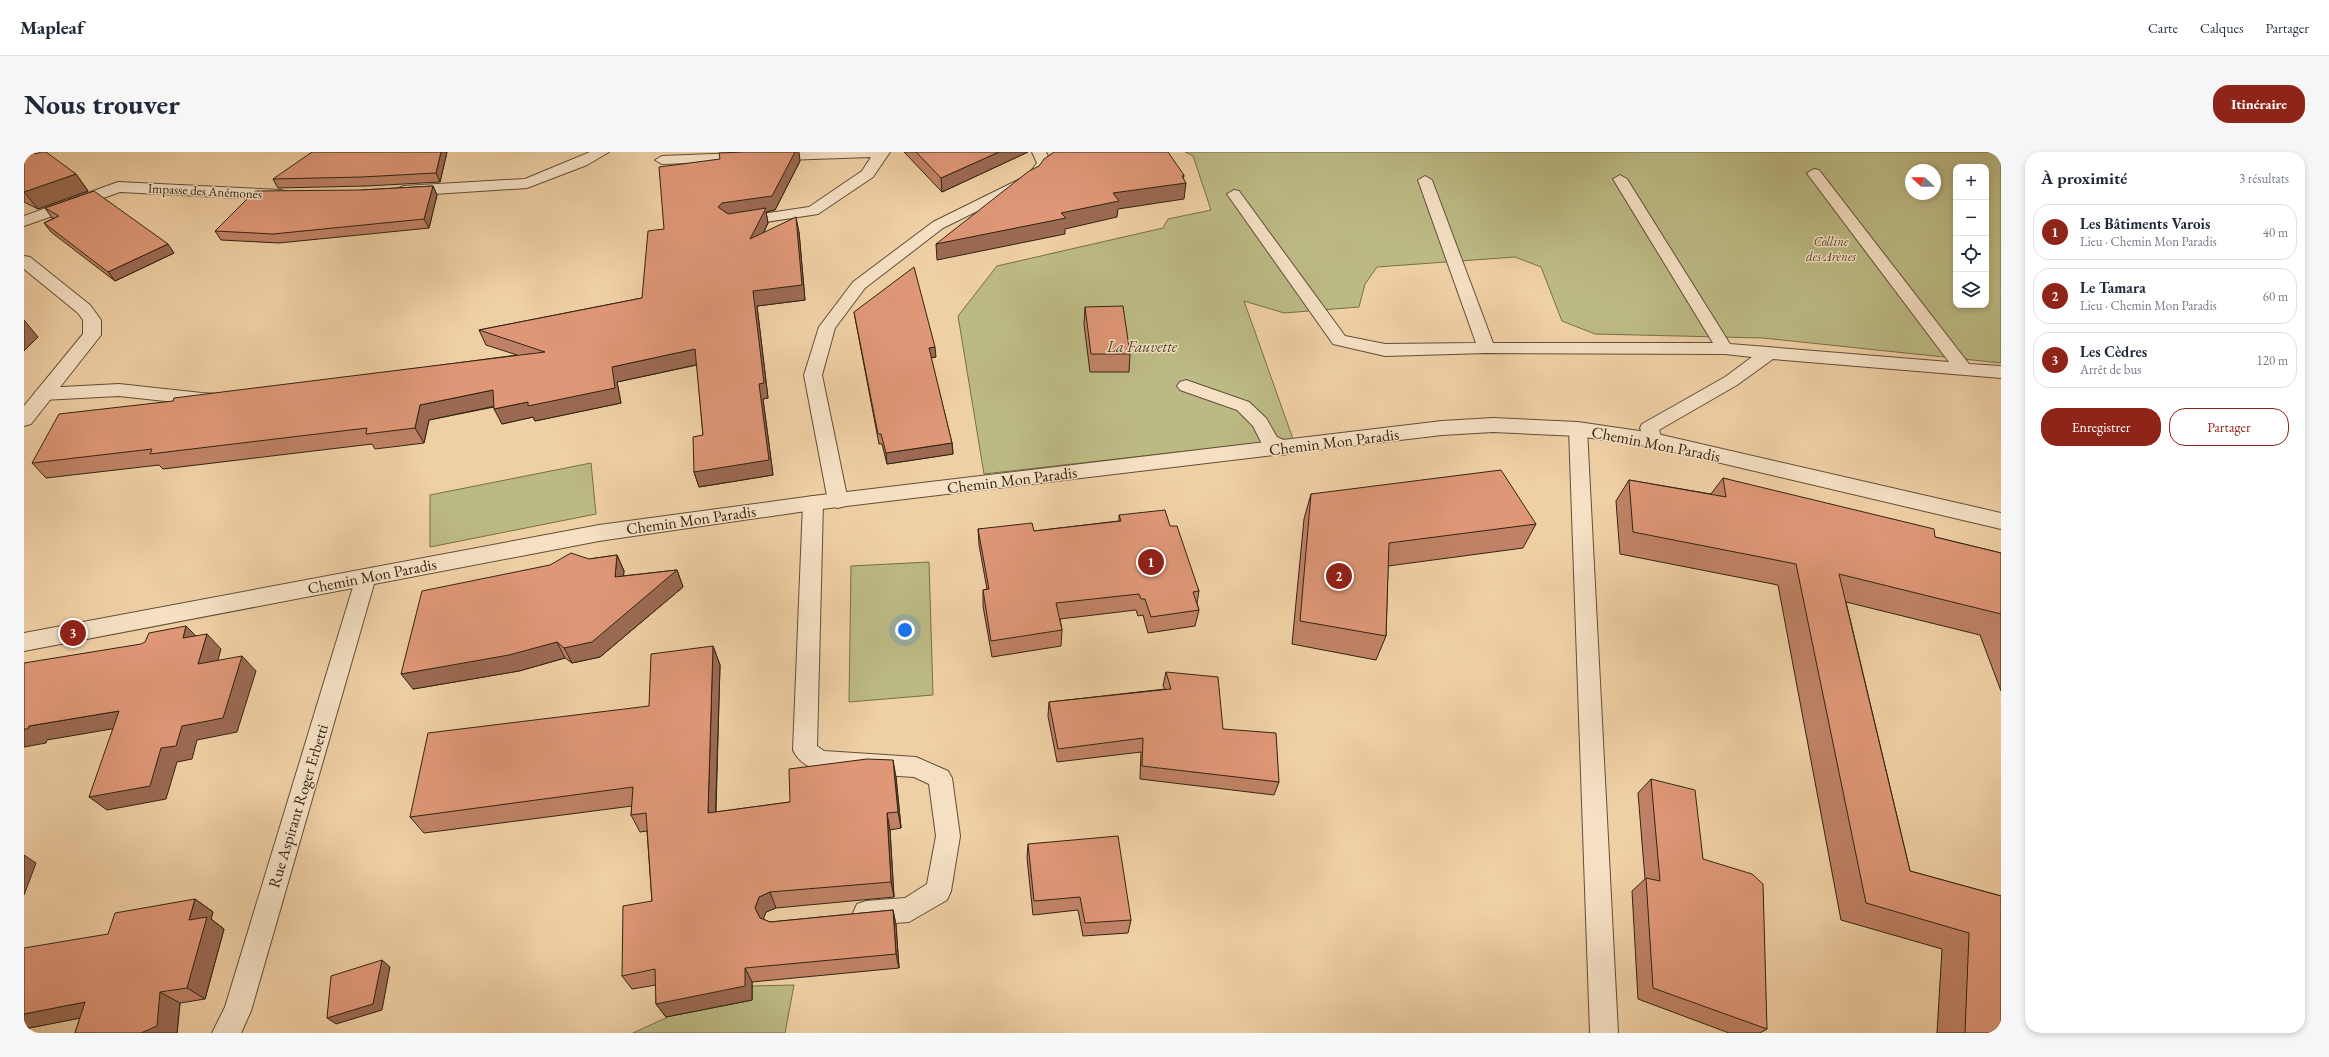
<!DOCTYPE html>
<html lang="fr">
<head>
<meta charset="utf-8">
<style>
	:root { --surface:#fff; --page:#f6f6f7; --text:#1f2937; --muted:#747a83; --line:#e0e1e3; --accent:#8f2418 }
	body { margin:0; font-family:"EB Garamond",serif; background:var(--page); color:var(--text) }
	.controls { position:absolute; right:12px; top:12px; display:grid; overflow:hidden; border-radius:8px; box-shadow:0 2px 6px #0003 }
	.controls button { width:36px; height:36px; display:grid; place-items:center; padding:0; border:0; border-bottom:1px solid var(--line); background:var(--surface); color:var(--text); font:20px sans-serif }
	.compass { position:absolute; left:1881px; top:12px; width:36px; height:36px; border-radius:50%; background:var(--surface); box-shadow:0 2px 6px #0003; rotate:292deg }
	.you { position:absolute; left:881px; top:478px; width:14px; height:14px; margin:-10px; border:3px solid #fff; border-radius:50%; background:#1a73e8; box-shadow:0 0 0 6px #1a73e833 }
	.badge { display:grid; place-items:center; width:26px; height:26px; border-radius:50%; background:var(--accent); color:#fff; font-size:13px; font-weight:700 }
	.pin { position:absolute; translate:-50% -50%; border:2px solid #fff; box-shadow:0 1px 4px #0006 }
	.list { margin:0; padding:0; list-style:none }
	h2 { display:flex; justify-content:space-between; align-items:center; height:52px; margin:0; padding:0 16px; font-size:17px }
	h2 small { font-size:13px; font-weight:400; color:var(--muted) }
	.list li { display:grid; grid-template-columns:26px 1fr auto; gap:12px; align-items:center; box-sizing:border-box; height:56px; margin:0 8px 8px; padding:0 8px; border:1px solid var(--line); border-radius:16px }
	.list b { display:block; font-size:15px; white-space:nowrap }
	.list p { margin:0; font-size:13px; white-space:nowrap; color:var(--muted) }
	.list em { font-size:13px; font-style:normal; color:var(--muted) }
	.actions { display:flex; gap:8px; padding:12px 16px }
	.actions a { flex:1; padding:9px 0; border:1px solid var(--accent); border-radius:16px; text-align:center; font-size:14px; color:var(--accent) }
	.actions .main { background:var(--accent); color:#fff }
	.icon { flex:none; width:22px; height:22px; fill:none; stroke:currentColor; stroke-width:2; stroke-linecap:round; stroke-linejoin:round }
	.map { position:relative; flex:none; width:1977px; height:881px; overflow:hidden; border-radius:16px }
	header { display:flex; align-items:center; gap:24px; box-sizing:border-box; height:56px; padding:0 20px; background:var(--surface); border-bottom:1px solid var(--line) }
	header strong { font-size:19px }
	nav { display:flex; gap:22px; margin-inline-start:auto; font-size:14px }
	.intro { display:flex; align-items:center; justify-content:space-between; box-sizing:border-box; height:96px; padding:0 24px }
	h1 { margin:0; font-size:28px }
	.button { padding:10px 18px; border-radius:16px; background:var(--accent); color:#fff; font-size:14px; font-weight:700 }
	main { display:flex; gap:24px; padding:0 24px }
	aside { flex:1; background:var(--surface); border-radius:16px; box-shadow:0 2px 6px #0003 }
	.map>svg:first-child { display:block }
</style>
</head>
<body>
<header>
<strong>Mapleaf</strong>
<nav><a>Carte</a><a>Calques</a><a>Partager</a></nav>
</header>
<div class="intro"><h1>Nous trouver</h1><a class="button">Itinéraire</a></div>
<main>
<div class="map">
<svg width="1977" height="881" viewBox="0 0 1977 881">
	<rect width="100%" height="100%" fill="#efcfa4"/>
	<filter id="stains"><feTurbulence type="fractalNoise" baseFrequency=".005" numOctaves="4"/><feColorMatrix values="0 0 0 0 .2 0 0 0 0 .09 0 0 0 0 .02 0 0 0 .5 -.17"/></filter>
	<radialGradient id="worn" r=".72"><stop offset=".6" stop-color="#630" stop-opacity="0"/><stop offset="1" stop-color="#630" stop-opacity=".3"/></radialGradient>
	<!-- green -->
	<path fill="#bcba84" stroke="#776f4a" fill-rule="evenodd" d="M1161,0H1977V211L1739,186L1571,182L1538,169L1517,115L1491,105L1353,115L1341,132L1335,155L1260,161L1220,149L1269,287L960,322L934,164L973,114L1139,76L1144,67L1187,58L1169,4ZM1932,15H1962V153H1932ZM1887,18H1911V42H1887Z
		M567,311L572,362L406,395V343Z
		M905,410L909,543L825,550L827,414Z
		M770,833L761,881H609L646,864L728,848V834Z"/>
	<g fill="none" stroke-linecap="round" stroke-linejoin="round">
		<defs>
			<path id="service" d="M741,0H866L849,25L794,62L716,74L708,69L711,66L785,55L838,19L847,5L638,12L631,8L638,4Z
				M1008,0H1022L1027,11L1014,29L919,76L841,136L811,176L798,223L824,349L821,354L814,356L807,354L804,349L780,223L795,175L829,130L909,70L1004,23L1013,11Z
				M1790,17L1795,18L1945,212L1977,214V226L1749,207L1713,233L1635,278L1638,288L1636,293L1629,294L1622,293L1616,276L1618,272L1701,225L1728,205L1701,202L1462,201L1361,204L1309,192L1203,42L1210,38L1215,39L1321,184L1361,192L1452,191L1394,28L1401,24L1408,28L1469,191H1689L1589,27L1596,23L1603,27L1706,192L1925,210L1785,24L1783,21Z
				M1162,228L1225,250L1242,266L1253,285L1266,291L1268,296L1266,301L1259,303L1239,294L1229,274L1213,258L1156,238L1153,234L1156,230Z
				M95,232L178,241L194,242L197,246L194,250L178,253L95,244L19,248L13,246L10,242L13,238L19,236Z
				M1554,271L1561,273L1563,277L1594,881H1566L1545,277L1547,273Z
				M789,344L796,346L799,351L793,594L800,599L892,605L924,619L928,626L936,684L927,739L923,748L885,770L842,773L833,770L829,761L833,752L842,749L881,746L903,732L912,684L905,632L890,625L795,619C784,615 774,609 769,598L779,351L782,346Z
				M342,417L349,419L352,425L227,859L217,881H188L201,855L332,425L335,419Z"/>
			<path id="minor" d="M566,0H585L563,13L503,36L380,44L375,42L372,39L375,36L380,34L501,27Z
				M94,30L257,38L263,40L265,43L263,46L257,48L96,40L0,74V64Z
				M0,104L6,105L66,153L77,168V183L7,272L0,274V254L59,182V168L54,161L0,117Z"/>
			<path id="tertiary" d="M1469,266L1554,270L1629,281L1977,361V377L1629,295L1554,284L1469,280L1418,283L789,358L575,389L0,499V481L575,373L789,344L1418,269Z"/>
		</defs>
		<!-- service casing -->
		<use href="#service" stroke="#614f36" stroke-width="2"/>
		<!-- minor casing -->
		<use href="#minor" stroke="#614f36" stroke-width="2"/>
		<!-- tertiary casing -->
		<use href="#tertiary" stroke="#614f36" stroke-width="2"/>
		<!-- service -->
		<use href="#service" fill="#f5e0c4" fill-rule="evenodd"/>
		<!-- minor -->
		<use href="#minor" fill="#f5e0c4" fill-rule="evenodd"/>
		<!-- tertiary -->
		<use href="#tertiary" fill="#f5e0c4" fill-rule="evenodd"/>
	</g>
	<!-- wall -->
	<path fill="#c08266" stroke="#322411" d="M0,0L52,22L64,39L14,57L0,50Z
		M423,0L416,30L343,34L254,36L249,27Z
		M880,0H1004L918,40Z
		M776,9L751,58L742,60L744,71L740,80H775L781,148L733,154L744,246L739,247L749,323L675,335L670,320L679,283L673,213L593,230L597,251L511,269L509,265L478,272L470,255L405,268L400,291L351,297L348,292L139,317L135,313L22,326L8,311L149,249L493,203L462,193L455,178L618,146L640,77Z
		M409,34L413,43L405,76L255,91L197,88L191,79L338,38Z
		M21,56L150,101L91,129L27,80L20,71L30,66H28Z
		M1061,155L1106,202L1105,220H1066L1060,172Z
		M830,160L912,205L907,206L928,291L929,302L863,312L858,292H855L832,171Z
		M1699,326L1911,385L1977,401V539L1956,483L1822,450L1886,719L1977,744V881H1913L1918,797L1817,768L1754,433L1596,402L1592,349L1605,328L1687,342Z
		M1287,342L1512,372L1499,396L1364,414L1362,484L1352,508L1268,492L1280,367Z
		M1095,363L1146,374L1175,439L1173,451L1175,458L1171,474L1124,481L1119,463L1114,464L1112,458L1036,467L1038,478L1037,494L968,505L959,454V438L963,437L955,393L954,377L1010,379L1095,369Z
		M593,403L600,419L599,424L653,418L659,435L576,505L548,511L541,506L495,519L389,537L565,407Z
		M689,494L696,513L692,660L766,650L872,625L877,676L866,678L870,745L752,756L742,760L739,767L746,770L869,758L872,773L875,816L728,830V848L642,865L632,852V833L608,837L598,824L628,749L623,679L616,680L607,663L608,654L400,681L386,665L625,554Z
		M1142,520L1199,577L1255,630L1250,643L1116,627L1117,600L1033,610L1024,564L1025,550L1141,537L1139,534Z
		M1627,627L1679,707L1743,877L1736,881H1705L1614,847L1608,739L1621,727L1614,641Z
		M1004,692L1107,768L1104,781L1059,784L1054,758L1009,763L1003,706Z
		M171,747L189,760L187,767L200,777L181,847L156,851L153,881H51L56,866L0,877Z"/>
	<!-- shaded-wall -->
	<path fill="#9c6a53" stroke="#322411" d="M417,0H423L416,30L412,21Z
		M771,0H775L776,9L751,58L742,60L744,71L729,102L694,55L698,51Z
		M975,0H1004L918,40L917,26Z
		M52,22L64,39L14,57L0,40Z
		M1160,23L1159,31H1162L1160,47L1094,57L1093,65L1041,77V82L913,108L912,92L1037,61L1089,41Z
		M409,34L413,43L405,76L400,67Z
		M772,65L775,80L781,148L733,154L744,246L739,247L749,323L675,335L670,320L735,232L729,139Z
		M144,92L150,101L91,129L84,120Z
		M0,168L14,185L0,199Z
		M911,195L912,205L905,206V196Z
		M671,197L676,212L593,230L597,251L511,269L509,265L478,272L470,257L504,250L588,215Z
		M469,238L476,253L405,268L400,291L391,276L396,253Z
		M928,291L929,302L863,312L862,301Z
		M593,403L600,419L598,441L591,425Z
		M653,418L659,435L576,505L548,511L540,496Z
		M162,474L177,489L159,486Z
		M183,482L197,497L189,527L174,512Z
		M533,490L541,506L495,519L389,537L377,522Z
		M689,494L696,513L691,677L684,661Z
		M218,504L232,519L213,580L173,588L168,607L153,610L142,647L83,658L65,645L137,596L158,574Z
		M95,559L111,573L23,588L22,591L0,595V577L5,574Z
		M869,608L872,625L877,676L874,660Z
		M863,661L866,678L870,745L867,730Z
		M0,703L12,711L0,743Z
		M746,740L752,756L742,760L738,771L731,756L735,745Z
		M171,747L189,760L187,767L200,777L181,847L163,836L165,768Z
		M869,758L872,773L875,816L872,802Z
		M358,808L366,815L358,858L312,872L303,866Z
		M721,816L728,830V848L642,865L632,852Z
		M136,840L156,851L153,881H117Z
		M61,850L82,861L0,877V862Z"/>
	<!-- building -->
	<path fill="#df9777" stroke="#322411" d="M0,0H8L12,2L17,0H22L52,22L0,40Z
		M288,0H417L412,21L338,25L249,27Z
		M720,0H771L748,44L698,51L694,55L704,62L742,56L726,87L772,65L778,133L729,139L740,231L735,232L745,308L670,320L669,285L679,283L671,197L588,215L591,236L504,254V250L470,257L469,238L396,253L391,276L342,282L343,276L126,302L128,297L8,311L35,262L149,249L150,246L521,200L455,178L618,146L624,79L640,77L635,15L696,7L695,1Z
		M892,0H975L917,26Z
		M1030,0H1144L1160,23L1158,24L1162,31L1089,41L1095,49L1037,61L1042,66L912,92L1005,19L1015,14L1020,7Z
		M409,34L400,67L249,82L191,79L231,39L338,38Z
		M70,39L144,92L84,120L20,71L35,64L21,56Z
		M890,115L911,195L905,196L928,291L862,301L857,282H854L830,160Z
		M1099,154L1106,202H1067L1061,155Z
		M1477,318L1512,372L1365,391L1362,484L1276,469L1287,342Z
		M1699,326L1910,377L1911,385L1977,401V462L1815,422L1886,719L1977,744V881H1941L1945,781L1842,751L1772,412L1609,380L1605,328L1702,345Z
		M1141,358L1146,374H1153L1175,439L1169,440L1175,458L1127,465L1121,447H1117L1115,442L1032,451L1038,478L967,489L959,438L965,437L954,377L1008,371L1010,379L1097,369L1095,363Z
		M547,401L565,407L593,403L591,425L653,418L568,490L540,496L533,490L485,503L377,522L398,439L526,413Z
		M162,474L159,486L183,482L174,512L218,504L199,566L158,574L152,594L137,596L126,634L65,645L95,559L5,574L4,577H0V511L117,492L121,490L125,481Z
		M689,494L684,661L766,650L765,617L843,607L869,608L874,660L863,661L867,730L746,740L735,745L731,756L736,766L746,770L869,758L872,802L721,816V834L632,852L631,817L598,824L599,754L628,749L622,661L607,663L609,635L386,665L404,581L625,554L627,502Z
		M1142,520L1194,525L1199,577L1252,581L1255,630L1118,614L1119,586L1034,597L1025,550L1147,537Z
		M1627,627L1671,638L1679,707L1728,722L1739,732L1743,877L1629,836L1622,726L1636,729Z
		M1094,684L1107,768L1061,771L1056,745L1010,749L1004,692Z
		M171,747L165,768L183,765L163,836L136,840L133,874L117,881H51L61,850L0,862V796L84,782L91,761Z
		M358,808L349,852L303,866L307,824Z"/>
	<g text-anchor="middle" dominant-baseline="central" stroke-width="3" stroke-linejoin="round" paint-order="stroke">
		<!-- far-street labels -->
		<g font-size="13" fill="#322411" stroke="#f5e0c4">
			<text transform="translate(181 39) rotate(3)">Impasse des Anémones</text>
		</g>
		<!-- far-park labels -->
		<g font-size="13" font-style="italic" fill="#544a2e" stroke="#f5e0c4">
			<text x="1807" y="89">Colline<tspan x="1807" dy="15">des Arènes</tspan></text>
		</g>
		<!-- park labels -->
		<g font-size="16" font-style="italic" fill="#544a2e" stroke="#f5e0c4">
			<text x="1118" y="194">La Fauvette</text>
		</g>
		<!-- street labels -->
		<g font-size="16" fill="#322411" stroke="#f5e0c4">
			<text transform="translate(1310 290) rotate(-7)">Chemin Mon Paradis</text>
			<text transform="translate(1632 292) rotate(11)">Chemin Mon Paradis</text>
			<text transform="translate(988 328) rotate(-7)">Chemin Mon Paradis</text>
			<text transform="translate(667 368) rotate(-8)">Chemin Mon Paradis</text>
			<text transform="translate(348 424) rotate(-11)">Chemin Mon Paradis</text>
			<text transform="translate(274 654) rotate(-73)">Rue Aspirant Roger Erbetti</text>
		</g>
	</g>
	<rect width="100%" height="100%" filter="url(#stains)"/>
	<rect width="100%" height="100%" fill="url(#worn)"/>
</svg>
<div class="controls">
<button>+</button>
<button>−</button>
<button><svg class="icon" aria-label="locate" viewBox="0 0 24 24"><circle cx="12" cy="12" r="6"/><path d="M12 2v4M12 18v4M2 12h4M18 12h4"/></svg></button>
<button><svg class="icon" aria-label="layers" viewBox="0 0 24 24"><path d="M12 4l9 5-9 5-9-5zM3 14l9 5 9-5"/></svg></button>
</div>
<svg class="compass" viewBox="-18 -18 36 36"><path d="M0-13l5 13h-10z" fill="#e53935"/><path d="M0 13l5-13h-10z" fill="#747a83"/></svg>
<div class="you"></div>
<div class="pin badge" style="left:1127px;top:410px">1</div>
<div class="pin badge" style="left:1315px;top:424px">2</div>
<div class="pin badge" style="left:49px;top:481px">3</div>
</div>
<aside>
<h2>À proximité<small>3 résultats</small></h2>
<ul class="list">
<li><span class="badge">1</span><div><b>Les Bâtiments Varois</b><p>Lieu · Chemin Mon Paradis</p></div><em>40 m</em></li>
<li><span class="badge">2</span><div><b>Le Tamara</b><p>Lieu · Chemin Mon Paradis</p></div><em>60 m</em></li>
<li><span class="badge">3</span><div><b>Les Cèdres</b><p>Arrêt de bus</p></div><em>120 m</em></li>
</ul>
<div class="actions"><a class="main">Enregistrer</a><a>Partager</a></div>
</aside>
</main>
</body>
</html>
